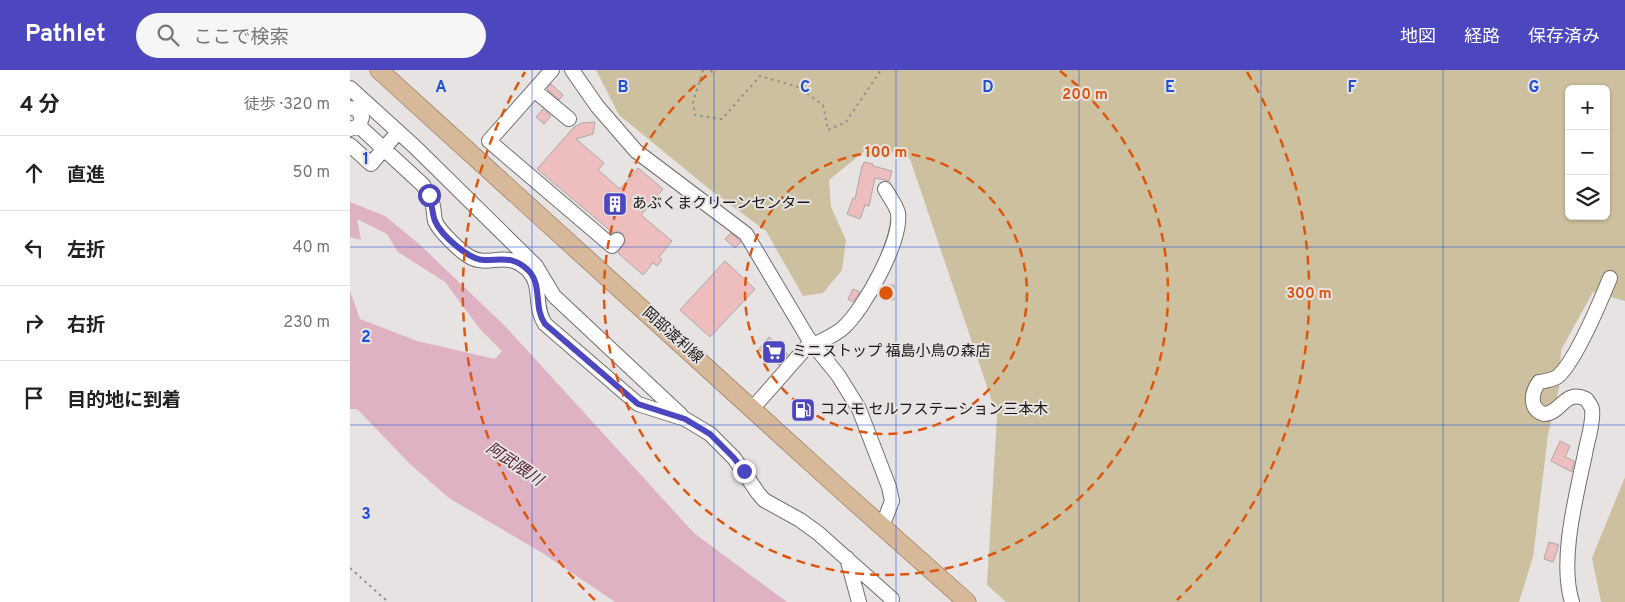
<!DOCTYPE html>
<html lang="ja">
<head>
<meta charset="utf-8">
<style>
	:root { --surface:#fff; --page:#f6f6f6; --text:#222; --muted:#767676; --line:#e0e0e0; --accent:#4c47be }
	body { margin:0; font-family:Overpass,"Noto Sans JP",sans-serif; background:var(--page); color:var(--text) }
	.controls { position:absolute; right:15px; top:15px; display:grid; overflow:hidden; border-radius:8px; box-shadow:0 1px 4px #0004 }
	.controls button { width:45px; height:45px; display:grid; place-items:center; padding:0; border:0; border-bottom:1px solid var(--line); background:var(--surface); color:var(--text); font:25px sans-serif }
	.stop { position:absolute; width:15px; height:15px; margin:-11px; border:4px solid #4c47be; border-radius:50%; background:#fff }
	.stop.end { background:#4c47be; border-color:#fff; box-shadow:0 1px 5px #0008 }
	.list { margin:0; padding:0; list-style:none }
	h2 { display:flex; justify-content:space-between; align-items:center; height:65px; margin:0; padding:0 20px; font-size:21px }
	h2 small { font-size:16px; font-weight:400; color:var(--muted) }
	.list li { display:grid; grid-template-columns:32px 1fr auto; gap:15px; align-items:center; box-sizing:border-box; height:75px; padding:0 20px; border-top:1px solid var(--line) }
	.list b { display:block; font-size:19px; white-space:nowrap }
	.list em { font-size:16px; font-style:normal; color:var(--muted) }
	.icon { flex:none; width:28px; height:28px; fill:none; stroke:currentColor; stroke-width:2; stroke-linecap:round; stroke-linejoin:round }
	.map { position:relative; flex:none; width:1275px; height:532px; overflow:hidden }
	header { display:flex; align-items:center; gap:30px; box-sizing:border-box; height:70px; padding:0 25px; background:var(--accent); color:#fff }
	header strong { font-size:24px }
	nav { display:flex; gap:28px; margin-inline-start:auto; font-size:18px }
	.search { width:350px; height:45px; background:var(--page); display:flex; align-items:center; gap:12px; box-sizing:border-box; padding:0 18px; border-radius:28px; color:var(--muted); font-size:19px }
	main { display:flex }
	aside { flex:1; background:var(--surface) }
	.map>svg:first-child { display:block }
</style>
</head>
<body>
<header>
<strong>Pathlet</strong>
<div class="search"><svg class="icon" aria-label="search" viewBox="0 0 24 24"><circle cx="10" cy="10" r="6"/><path d="M15 15l6 6"/></svg>ここで検索</div>
<nav><a>地図</a><a>経路</a><a>保存済み</a></nav>
</header>
<main>
<aside>
<h2>4 分<small>徒歩 · 320 m</small></h2>
<ul class="list">
<li><svg class="icon" aria-label="ahead" viewBox="0 0 24 24"><path d="M12 20V5M6 11l6-6 6 6"/></svg><div><b>直進</b></div><em>50 m</em></li>
<li><svg class="icon" aria-label="left" viewBox="0 0 24 24"><path d="M17 20v-9H6M10 6l-5 5 5 5"/></svg><div><b>左折</b></div><em>40 m</em></li>
<li><svg class="icon" aria-label="right" viewBox="0 0 24 24"><path d="M7 20v-9h11M14 6l5 5-5 5"/></svg><div><b>右折</b></div><em>230 m</em></li>
<li><svg class="icon" aria-label="arrive" viewBox="0 0 24 24"><path d="M6 21V4h12l-3 4 3 4H6"/></svg><div><b>目的地に到着</b></div></li>
</ul>
</aside>
<div class="map">
<svg width="1275" height="532" viewBox="0 0 1275 532">
	<rect width="100%" height="100%" fill="#e7e3e2"/>
	<!-- green -->
	<path fill="#ccc09e" fill-rule="evenodd" d="M246,0H1275V231L1243,222L1211,280L1209,318L1198,365L1183,487L1169,532H656L637,515L647,346L560,89L522,75L479,110L481,137L496,170L492,200L473,223L453,226L416,161L358,118L269,45ZM1219,19H1256V146H1219Z
		M1275,407V532H1251L1242,488Z"/>
	<!-- water -->
	<path fill="#deb2c3" d="M0,132L35,146L68,173L156,257L344,463L437,532H265L194,484L99,428L61,395L7,339H0V221L10,249L67,271L145,289L152,281L130,259L95,212L48,182L37,164L7,149L11,170L0,167Z"/>
	<!-- building -->
	<path fill="#eebebf" stroke="#aca8a8" d="M201,14L213,25L209,30L197,19Z
		M193,39L201,46L194,54L186,47Z
		M245,52L243,64L226,69L254,93L248,100L270,119L288,98L313,119L291,145L322,171L309,187L312,190L307,196L303,193L293,205L268,183L275,172L273,164L268,161L263,163L187,99L224,57L232,53Z
		M514,92L523,94V96L542,101L539,111L525,108L519,136L515,135L510,149L497,144L503,128L505,129L512,96H513Z
		M381,163L391,172L385,178L375,169Z
		M375,191L405,219L360,267L330,240Z
		M535,215H544V230H536Z
		M503,219L510,222L503,232L498,229Z
		M419,267L438,284L429,295L409,279Z
		M1210,371L1220,376L1215,387L1224,391L1222,402L1201,391Z
		M1199,472L1209,475L1203,492L1194,489Z"/>
	<g fill="none" stroke-linecap="round" stroke-linejoin="round">
		<defs>
			<path id="minor" d="M202,0L139,71L262,176L267,170
				M222,0L247,36L286,81L396,164L458,268L488,305L509,339L539,417L542,431L532,457
				M0,18L65,77L186,196L204,226L331,345
				M184,20L219,49
				M0,38L7,39L12,47L9,56L0,59
				M9,56L73,115C77,122 81,128 83,136C84,141 84,147 85,151C89,161 111,182 120,187C140,198 156,179 178,200C193,215 183,236 195,254L288,334L335,349L360,364L384,388L408,423L414,430L450,450L468,463L542,529
				M0,75L21,94L48,62
				M464,275C473,270 485,265 493,258C514,239 552,171 548,143C546,135 539,126 535,119
				M402,339L461,272
				M497,488L509,532
				M1222,532C1209,491 1226,427 1235,384C1237,371 1244,353 1242,339C1241,335 1238,332 1236,329C1214,319 1212,343 1194,344C1179,339 1181,323 1189,312C1195,311 1202,310 1207,307C1225,293 1251,230 1260,208"/>
			<path id="major" d="M29,0L490,419L617,532"/>
		</defs>
		<!-- minor casing -->
		<use href="#minor" stroke="#726e6d" stroke-width="16"/>
		<!-- major casing -->
		<use href="#major" stroke="#83623f" stroke-width="19"/>
		<!-- path -->
		<path stroke="#93908f" stroke-width="2" stroke-dasharray="2.5 4" stroke-linecap="butt" d="M353,0L343,32L345,45L372,49L410,6L448,17L473,35L478,60L496,52L531,0
			M0,498L38,532"/>
		<!-- minor -->
		<use href="#minor" stroke="#fff" stroke-width="14"/>
		<!-- major -->
		<use href="#major" stroke="#d7b999" stroke-width="18"/>
	</g>
	<g fill="none" stroke-linecap="round" stroke-linejoin="round">
		<!-- route -->
		<path stroke="#4c47be" stroke-width="6" d="M79,125C82,133 82,143 85,151C91,165 120,191 135,190C153,190 163,186 178,200C193,215 183,237 195,254L288,334L335,349L360,364L384,388L394,401"/>
	</g>
	<!-- grid -->
	<path fill="none" stroke="#1d4ed8" stroke-width="1" stroke-opacity="0.55" d="M182,0V532M364,0V532M546,0V532M729,0V532M911,0V532M1093,0V532M0,177H1275M0,355H1275"/>
	<!-- distance rings -->
	<g fill="none" stroke="#de560c" stroke-width="2.5" stroke-dasharray="9 6">
		<circle cx="536" cy="223" r="141"/>
		<path d="M710 1A282 282 0 1 1 362 1"/>
		<path d="M245 530A423 423 0 0 1 175 2M897 2A423 423 0 0 1 827 530"/>
	</g>
	<!-- icons -->
	<defs>
		<symbol id="building-square" viewBox="-11 -11 22 22"><rect x="-9" y="-9" width="18" height="18" rx="4" fill="#4c47be" stroke="#e7e3e2"/><path d="M-4-6H4V6H1V3H-1V6H-4ZM-2.5-4.3h1.7v1.8h-1.7ZM.8-4.3h1.7v1.8H.8ZM-2.5-1h1.7V.8h-1.7ZM.8-1h1.7V.8H.8Z" fill="#fff"/></symbol>
		<symbol id="supermarket-square" viewBox="-11 -11 22 22"><rect x="-9" y="-9" width="18" height="18" rx="4" fill="#4c47be" stroke="#e7e3e2"/><path d="M-6-5.5h2.5l.6 2H6L4.5 2H-2.5L-4.4-4H-6ZM-1.5 3.2a1.3 1.3 0 1 0 .1 0ZM3 3.2a1.3 1.3 0 1 0 .1 0Z" fill="#fff"/></symbol>
		<symbol id="fuel-square" viewBox="-11 -11 22 22"><rect x="-9" y="-9" width="18" height="18" rx="4" fill="#4c47be" stroke="#e7e3e2"/><path d="M-5.5-6h7V0h2V4h1.3V-2.5L3-4.5l.8-.8L6-3V5H2.5V1h-1V6h-7ZM-4.2-4.7v3.2H.2V-4.7Z" fill="#fff"/></symbol>
	</defs>
	<g fill-rule="evenodd">
		<use href="#building-square" x="251" y="120" width="28" height="28"/>
		<use href="#supermarket-square" x="410" y="268" width="28" height="28"/>
		<use href="#fuel-square" x="439" y="326" width="28" height="28"/>
	</g>
	<g text-anchor="middle" dominant-baseline="central" stroke-width="4" stroke-linejoin="round" paint-order="stroke">
		<!-- poi labels -->
		<g font-size="15" fill="#181716" stroke="#e7e3e2" text-anchor="start">
			<text x="282" y="134">あぶくまクリーンセンター</text>
			<text x="442" y="282">ミニストップ 福島小鳥の森店</text>
			<text x="470" y="340">コスモ セルフステーション三本木</text>
		</g>
		<!-- street labels -->
		<g font-size="15" fill="#181716" stroke="#e7e3e2">
			<text transform="translate(322 266) rotate(42)">岡部渡利線</text>
		</g>
		<!-- water labels -->
		<g font-size="16" font-style="italic" fill="#57223b" stroke="#e7e3e2">
			<text transform="translate(164 395) rotate(34)">阿武隈川</text>
		</g>
	</g>
	<g font-size="16" text-anchor="middle" font-weight="bold" fill="#1d4ed8" stroke="#e7e3e2" stroke-width="4" stroke-linejoin="round" paint-order="stroke">
		<text x="91" y="22">A</text>
		<text x="273" y="22">B</text>
		<text x="455" y="22">C</text>
		<text x="638" y="22">D</text>
		<text x="820" y="22">E</text>
		<text x="1002" y="22">F</text>
		<text x="1184" y="22">G</text>
		<text x="16" y="94">1</text>
		<text x="16" y="272">2</text>
		<text x="16" y="449">3</text>
	</g>
	<circle cx="536" cy="223" r="8" fill="#de560c" stroke="#e7e3e2" stroke-width="2.5"/>
	<g font-size="15" text-anchor="middle" font-weight="bold" fill="#de560c" stroke="#e7e3e2" stroke-width="4" stroke-linejoin="round" paint-order="stroke">
		<text x="735" y="29">200 m</text>
		<text x="536" y="87">100 m</text>
		<text x="959" y="228">300 m</text>
	</g>
</svg>
<div class="controls">
<button>+</button>
<button>−</button>
<button><svg class="icon" aria-label="layers" viewBox="0 0 24 24"><path d="M12 4l9 5-9 5-9-5zM3 14l9 5 9-5"/></svg></button>
</div>
<div class="stop" style="left:79px;top:125px"></div>
<div class="stop end" style="left:394px;top:401px"></div>
</div>
</main>
</body>
</html>
